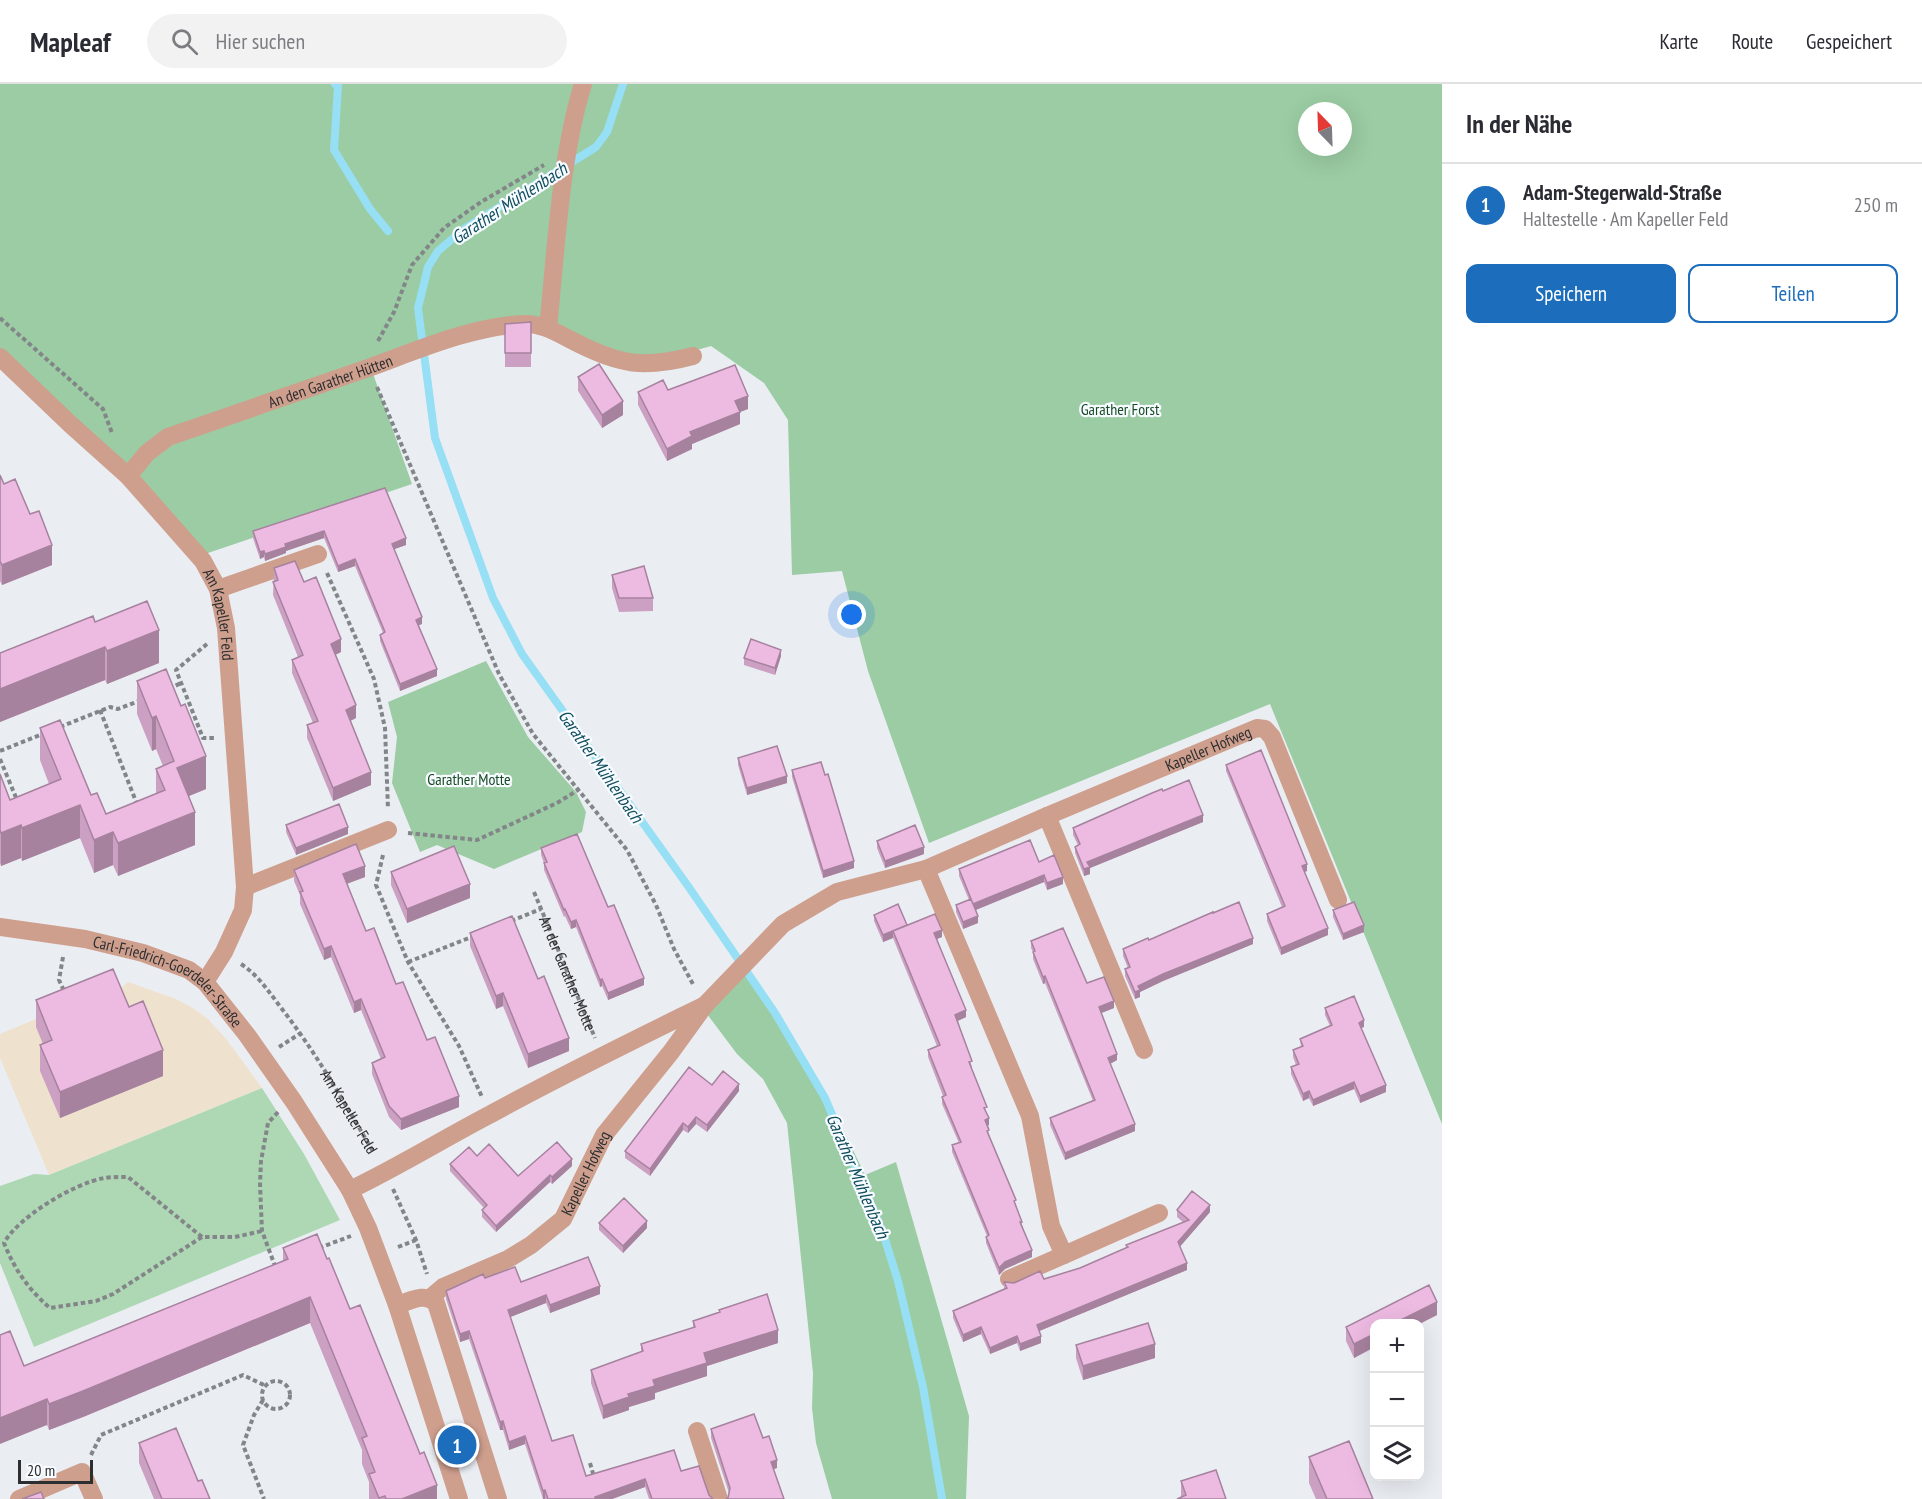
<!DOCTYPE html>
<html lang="de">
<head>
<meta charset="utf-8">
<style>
	:root { --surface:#fff; --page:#f2f2f3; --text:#2b2b33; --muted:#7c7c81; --line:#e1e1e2; --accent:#1c6dbc }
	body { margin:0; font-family:"PT Sans Narrow",sans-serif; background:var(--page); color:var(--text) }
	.controls { position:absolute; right:18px; bottom:18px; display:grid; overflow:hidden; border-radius:12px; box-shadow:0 6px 24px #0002 }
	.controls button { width:54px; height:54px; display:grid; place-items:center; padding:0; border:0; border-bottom:2px solid var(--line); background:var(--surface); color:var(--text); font:30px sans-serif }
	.compass { position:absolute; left:1298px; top:18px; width:54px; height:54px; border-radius:50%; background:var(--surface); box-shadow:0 6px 24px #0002; rotate:337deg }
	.scale { position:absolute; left:18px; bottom:15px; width:75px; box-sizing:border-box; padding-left:6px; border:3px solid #2d2e30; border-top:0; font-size:16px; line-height:21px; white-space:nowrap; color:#2d2e30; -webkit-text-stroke:4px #f8fbff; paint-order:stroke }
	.you { position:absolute; left:852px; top:531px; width:21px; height:21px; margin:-15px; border:4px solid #fff; border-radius:50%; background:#1a73e8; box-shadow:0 0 0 9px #1a73e833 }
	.badge { display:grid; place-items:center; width:39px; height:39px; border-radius:50%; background:var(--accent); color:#fff; font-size:20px; font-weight:700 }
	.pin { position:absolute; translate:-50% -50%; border:3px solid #fff; box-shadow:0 2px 6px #0006 }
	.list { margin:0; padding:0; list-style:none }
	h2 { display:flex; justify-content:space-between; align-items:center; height:78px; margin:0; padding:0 24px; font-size:26px }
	h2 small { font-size:20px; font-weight:400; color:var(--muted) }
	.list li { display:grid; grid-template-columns:39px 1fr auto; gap:18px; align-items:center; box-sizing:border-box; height:84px; padding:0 24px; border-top:2px solid var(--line) }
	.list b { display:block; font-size:22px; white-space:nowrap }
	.list p { margin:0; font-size:20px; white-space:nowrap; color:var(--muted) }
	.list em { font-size:20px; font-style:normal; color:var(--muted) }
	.actions { display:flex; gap:12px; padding:18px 24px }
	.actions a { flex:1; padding:14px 0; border:2px solid var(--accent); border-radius:12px; text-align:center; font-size:21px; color:var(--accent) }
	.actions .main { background:var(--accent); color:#fff }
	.icon { flex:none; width:33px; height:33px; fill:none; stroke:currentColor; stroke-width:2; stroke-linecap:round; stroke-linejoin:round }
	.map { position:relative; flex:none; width:1442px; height:1415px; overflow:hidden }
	header { display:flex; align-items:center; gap:36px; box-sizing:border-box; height:84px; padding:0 30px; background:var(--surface); border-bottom:2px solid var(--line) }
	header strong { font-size:28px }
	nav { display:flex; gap:33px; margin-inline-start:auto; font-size:21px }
	.search { width:420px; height:54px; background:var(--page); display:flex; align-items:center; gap:15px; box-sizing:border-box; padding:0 21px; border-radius:33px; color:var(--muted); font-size:22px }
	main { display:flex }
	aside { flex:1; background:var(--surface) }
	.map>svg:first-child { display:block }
</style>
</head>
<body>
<header>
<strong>Mapleaf</strong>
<div class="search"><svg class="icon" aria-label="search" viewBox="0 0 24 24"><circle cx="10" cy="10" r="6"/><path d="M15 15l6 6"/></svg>Hier suchen</div>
<nav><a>Karte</a><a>Route</a><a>Gespeichert</a></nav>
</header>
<main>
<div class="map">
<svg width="1442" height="1415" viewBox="0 0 1442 1415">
	<rect width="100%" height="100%" fill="#eaeef3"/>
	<!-- education -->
	<path fill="#eee2ce" d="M128,898L176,915L193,924L208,935L227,956L262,1004L49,1091L0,974V950L62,924L113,911Z"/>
	<!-- green -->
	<path fill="#aed7b4" d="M262,1004L304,1070L340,1136L34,1263L0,1179V1102L34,1090L49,1091Z"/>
	<!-- forest -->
	<path fill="#9bcca3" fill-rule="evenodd" d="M0,0H1442V1040L1270,620L929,759L868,587L842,487L792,491L788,336L764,299L711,262L669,274L642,277L527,238L371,284L412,400L205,470L0,270ZM1307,27H1343V63H1307Z
		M486,577L528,653L576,708L586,728L582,748L494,785L437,761L420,768L392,699L397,653L388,618Z
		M747,884L827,1012L865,1091L896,1078L969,1332L966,1415H832L816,1359L812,1324L813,1289L787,1039L763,995L737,970L707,930Z"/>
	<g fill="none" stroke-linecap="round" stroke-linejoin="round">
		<!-- stream -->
		<path stroke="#96dff4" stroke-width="8" d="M335,0L338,2L334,66L370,125L388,147
			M623,0L607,48L596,63L464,145L438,167L428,183L418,224L435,354L493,514L522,570L688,802L775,929L825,1014L882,1146L898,1197L923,1303L942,1415"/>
		<!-- path -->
		<g stroke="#838689" stroke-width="4" stroke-dasharray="4.5 3" stroke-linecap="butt">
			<path d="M0,234L103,325L112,349"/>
			<path d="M378,257L394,228L412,181L444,144L481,118L544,81"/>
			<path d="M377,303L499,590L533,650L627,766L656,821L674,865L694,902"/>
			<path d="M327,489L374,595L385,644L388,725"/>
			<path d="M207,560L176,586L203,654H214"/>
			<path d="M169,605L181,599"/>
			<path d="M100,626L137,720"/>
			<path d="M60,643L110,623L118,625L139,617"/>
			<path d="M0,667L45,649"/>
			<path d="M0,675L17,716"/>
			<path d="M408,749L477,756L557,719L578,706"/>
			<path d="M383,771L376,801L408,878L459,962L482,1013"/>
			<path id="s1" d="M534,808L595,954"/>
			<path d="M511,837L541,825"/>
			<path d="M63,873L59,896L65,909"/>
			<path d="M408,878L474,852"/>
			<path id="s2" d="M241,880C259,892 269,908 282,925C317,970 345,1020 374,1069"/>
			<path d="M279,963L301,949"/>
			<path d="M278,1028L268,1039L261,1077L260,1100L262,1147L275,1182L278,1180"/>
			<path d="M393,1105L416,1156L427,1190"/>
			<path d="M202,1153L128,1093C120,1093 112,1093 104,1094C75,1099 18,1133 4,1159C15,1186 28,1205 50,1224L96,1217L113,1210L202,1153H235L262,1147"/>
			<path d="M398,1163L416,1156"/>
			<path d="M319,1164L351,1152"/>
			<circle cx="276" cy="1311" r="14"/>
			<path d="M263,1316L254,1331L243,1361L264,1415"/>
			<path d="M91,1371L101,1351L243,1291L266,1302"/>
			<path d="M590,1379L594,1393"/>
		</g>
		<!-- minor -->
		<g stroke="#cf9f8e" stroke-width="18">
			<path d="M548,244C556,167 560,74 583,0"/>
			<path id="s3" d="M0,273L70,340L128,392L203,477L218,505L226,544L245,803L243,826L224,868L205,898"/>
			<path id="s4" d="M128,392L147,369L168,353C235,330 303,307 371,283C418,266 473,242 524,240C542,239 559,250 575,258C620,281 644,285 693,272"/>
			<path d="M218,505L318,470"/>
			<path d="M1047,732L1144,966"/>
			<path d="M926,785L1030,1032L1051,1142L1064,1171L1159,1129"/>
			<path d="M245,803L388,746"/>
			<path id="s5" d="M0,843L85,855L143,869L189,886L205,898L247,951L294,1018L350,1106L368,1144L397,1221L459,1415"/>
			<path d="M350,1106C398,1083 443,1055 491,1030C560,992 632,957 703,922"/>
			<path d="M1009,1195L1064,1171"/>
			<path id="s6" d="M430,1214L443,1203L508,1175L531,1161L563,1135L604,1051L671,968L705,921L783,840L837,808L926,785L1047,732L1257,644L1265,645L1272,653L1338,816"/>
			<path d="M397,1221C411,1217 424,1208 436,1219L498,1415"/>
			<path d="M697,1347L719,1415"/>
			<path d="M19,1415L82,1388L94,1415"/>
		</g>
	</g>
	<!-- wall -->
	<path fill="#cca0c2" d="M531,238V283H505V240Z
		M578,293L623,331L602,344L578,307Z
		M668,306L748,325L740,328V340L692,360V365L667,377L638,321V308Z
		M0,391L4,400L52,481L2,501L0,497Z
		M385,404L406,461L394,465L422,540L419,541L437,592L400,607L380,557V551L383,549L355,482L338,488L324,454L286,467V469L265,477L264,473L260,475L253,454V447Z
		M274,484L304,498L341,568L335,571L356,634L350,637L371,701L333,717L307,654V641L313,639L292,589V576L298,573L273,511Z
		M612,491L653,514V527L619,528L612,504Z
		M95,538L159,579L107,600L105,596L0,638V569Z
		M781,572L775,591L744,581V574Z
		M137,597L206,705L189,712L195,761L118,792L113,781L94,789L80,754L22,777L21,774L1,782L0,779V690L10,716L49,700L40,676V644L91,711L106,730L156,710V685L163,682L156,665L152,667L137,630Z
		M738,674L787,699L747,711L738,681Z
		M1226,681L1307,787L1304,788L1328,851L1281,871L1267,837V830L1282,823L1226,687Z
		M792,686L854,784L823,794L792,693Z
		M1163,707L1203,738L1090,784V790L1084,792L1075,769V763L1078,761L1073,751V744Z
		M286,741L348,750L296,771L286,748Z
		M877,757L924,770L885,784L877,764Z
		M541,764L608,823L644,901L608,916L602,902L600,903L576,843L571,845L565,832L564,833L544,786V779L541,771Z
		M1039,778L1063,800L1047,806L1044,798L976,826L978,839L963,845L956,828V821L969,816L959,792V785Z
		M294,786L365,793L347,800L366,847L427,956L459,1023L401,1046L389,1033L372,990V979L381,975L361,926L354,929L331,873L324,876L300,820V811L294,797Z
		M391,788L470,814L407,839L391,801Z
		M1333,826L1364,848L1343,856L1333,833Z
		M1213,829L1253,860L1163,897L1140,908V913L1135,915L1125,892V885L1128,884L1123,872V865L1149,856Z
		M874,831L942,853L937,855L966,933L958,937L972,983L971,984L987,1030L989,1041L987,1042L989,1051L1016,1121L1032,1173L1005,1185L999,1191L986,1159V1153L987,1152L952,1068V1061L959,1059L942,1020V1013L943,1012L928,973V966L937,962L893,854L883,858L874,837Z
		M470,849L538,895L569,967L528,984L503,922L496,925L470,862Z
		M1031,857L1087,899L1114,924L1101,929L1117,976L1110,980L1135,1047L1065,1076L1050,1041V1034L1093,1017L1045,899L1043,900L1033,875V868L1031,864Z
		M36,916L129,923L163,992L60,1034L40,987V961L43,960L36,943Z
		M1325,924L1364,943L1361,944L1386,1008L1360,1019L1354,1005L1313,1022L1309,1014L1303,1017L1291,990V983L1296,981L1293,973V966L1301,963L1300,955L1330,942L1325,931Z
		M712,1001L739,1007L707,1048L696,1040L688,1049L683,1046L650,1092L625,1074V1067Z
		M477,1072L518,1092L572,1082L552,1100L550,1098L496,1148L482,1133V1126L484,1124L450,1087V1080Z
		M1177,1126L1210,1128L1180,1162L1187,1186L1039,1247L1041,1259L1020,1267L1017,1259L990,1270L981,1250L963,1258L953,1234V1227L1004,1205V1198L1014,1199L1044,1195L1080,1184L1126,1164V1161L1184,1139L1177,1133Z
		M599,1139L647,1144L623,1169L599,1146Z
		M283,1164L327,1175L437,1415H369V1398L362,1380V1366L310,1239L83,1333L49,1346L24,1282L283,1177Z
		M485,1194L521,1198L600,1210L550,1229L546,1219L510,1233L552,1357L586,1392L681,1387L713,1415H649L645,1403L612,1415H543L525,1360L509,1366L503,1346H500L469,1255L460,1258L446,1215V1207Z
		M719,1226L778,1259L707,1282V1292L655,1309V1315L629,1323V1326L603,1335L591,1299V1286L641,1268V1260L693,1244V1237L719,1229Z
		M1437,1231L1354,1274L1346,1257V1243Z
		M1076,1261L1155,1274L1083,1296L1076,1274Z
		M711,1345L763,1354L777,1384L774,1385L728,1414L729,1409L711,1354Z
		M139,1359L198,1397L210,1415H154L139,1379Z
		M1309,1373L1373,1415H1316L1309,1399Z
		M1181,1397L1226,1415L1181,1413Z"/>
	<!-- shaded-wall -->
	<path fill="#a6829e" d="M748,312V325L740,328V340L692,360V365L667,377V365L690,348L735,317Z
		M623,317V331L602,344V331Z
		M324,447V454L286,467V469L265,477V470L285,460Z
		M406,454V461L392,466V460Z
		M52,461V481L2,501V481Z
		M264,467V473L260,475V468Z
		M355,475V482L338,488V482Z
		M422,533V540L416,542V536Z
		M159,546V579L107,600V567Z
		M341,555V568L331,573V560Z
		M105,563V596L0,638V605Z
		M781,566V572L775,591V584Z
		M437,585V592L400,607V600Z
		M356,621V634L346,639V626Z
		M156,632V665L152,667V634Z
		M206,672V705L177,717V684Z
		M371,688V701L333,717V704Z
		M787,692V699L747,711V704Z
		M80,721V754L22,777V744Z
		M195,728V761L118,792V759Z
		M1203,731V738L1090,784V790L1084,792V785L1087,778Z
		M21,741V774L1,782V749Z
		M348,743V750L296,771V764Z
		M113,748V781L94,789V756Z
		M924,763V770L885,784V777Z
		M854,777V784L823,794V787Z
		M1307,780V787L1302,789V782Z
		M365,782V793L343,801V790Z
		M1044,791V798L973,827V820Z
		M1063,793V800L1047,806V799Z
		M470,800V814L407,839V825Z
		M978,832V839L963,845V838Z
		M576,836V843L571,845V838Z
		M1364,841V848L1343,856V850Z
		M1328,844V851L1281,871V864Z
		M942,846V853L934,856V849Z
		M893,847V854L883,858V851Z
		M1253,854V860L1163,897L1140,908V913L1135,915V908L1138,902L1163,890Z
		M331,862V873L324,876V865Z
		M1045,892V899L1043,900V893Z
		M644,894V901L608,916V909Z
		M602,895V902L600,903V896Z
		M503,909V922L496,925V912Z
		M361,915V926L354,929V918Z
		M1114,917V924L1099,930V923Z
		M966,926V933L955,938V931Z
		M1364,936V943L1359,945V939Z
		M569,954V967L528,984V970Z
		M163,966V992L60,1034V1008Z
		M1117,970V976L1108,981V974Z
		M1354,998V1005L1313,1022V1016Z
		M739,1000V1007L707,1048V1041Z
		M1386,1001V1008L1360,1019V1012Z
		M1309,1007V1014L1303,1017V1010Z
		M459,1012V1023L401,1046V1035Z
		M696,1033V1040L688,1049V1043Z
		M989,1034V1041L985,1043V1036Z
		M683,1039V1046L650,1092V1085Z
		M1135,1040V1047L1065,1076V1069Z
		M572,1075V1082L552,1100V1093Z
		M550,1091V1098L496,1148V1142Z
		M1210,1121V1128L1178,1165V1158Z
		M647,1137V1144L623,1169V1162Z
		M1032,1166V1173L1005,1185L999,1191V1184L1005,1178Z
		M1187,1179V1186L1037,1248V1241Z
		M600,1202V1210L550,1229V1221Z
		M546,1211V1219L508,1234V1226Z
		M310,1213V1239L83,1333L49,1346V1320Z
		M1437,1218V1231L1419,1240V1239H1395Z
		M981,1243V1250L963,1258V1251Z
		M778,1246V1259L707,1282V1292L655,1309V1315L629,1323V1326L603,1335V1322L628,1310L704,1269Z
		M469,1247V1255L460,1258V1250Z
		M1374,1250V1263L1354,1274V1260Z
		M1017,1252V1259L990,1270V1264Z
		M1041,1252V1259L1020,1267V1260Z
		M1155,1260V1274L1083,1296V1282Z
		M47,1315V1341L0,1360V1334Z
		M503,1337V1346H500V1338Z
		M525,1352V1360L509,1366V1358Z
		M777,1376V1384L771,1386V1378Z
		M645,1395V1403L612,1415H595V1413Z
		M437,1401V1415H402Z
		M545,1406V1415H543V1407Z"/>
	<!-- building -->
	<path fill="#edbae1" stroke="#a6829e" stroke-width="1.5" d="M531,238V269H505V240Z
		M599,280L623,317L602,331L578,293Z
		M735,281L748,312L735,317L740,328L690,348L692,352L667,365L638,308L663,296L668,306Z
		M0,391L4,400L15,395L30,430L39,427L52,461L2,481L0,477Z
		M385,404L406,454L392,460L422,533L416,536L437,585L400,600L380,551L385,548L355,475L338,482L324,447L285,460L286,463L265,470L264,467L260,468L253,447Z
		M295,477L304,498L316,493L341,555L331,560L356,621L346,626L371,688L333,704L307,641L318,637L292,576L303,571L273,498L278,496L274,484Z
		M644,482L653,514H619L612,491Z
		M147,517L159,546L107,567L105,563L0,605V569L93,532L95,538Z
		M751,555L781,566L775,584L744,574Z
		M166,585L181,622L185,620L206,672L177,684L195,728L118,759L113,748L94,756L80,721L22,744L21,741L1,749L0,746V690L10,716L61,695L40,644L60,636L91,711L97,709L106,730L165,706L156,685L174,677L156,632L152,634L137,597Z
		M777,662L787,692L747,704L738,674Z
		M1261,666L1307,780L1302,782L1328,844L1281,864L1267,830L1285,822L1226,681Z
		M821,678L825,691L828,690L854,777L823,787L792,686Z
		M1189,696L1203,731L1087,778L1090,783L1084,785L1075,763L1080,760L1073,744L1152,709L1162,705L1163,707Z
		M339,720L348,743L296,764L286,741Z
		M915,741L924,763L885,777L877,757Z
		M577,750L608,823L614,821L644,894L608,909L602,895L600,896L576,836L571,838L565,825L564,826L544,779L547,778L541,764Z
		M1030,756L1039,778L1054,771L1063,793L1047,799L1044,791L973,820L959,785Z
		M356,760L365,782L343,790L366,847L374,844L396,900L403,898L427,956L435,953L459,1012L401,1035L389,1022L372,979L385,973L361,915L354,918L331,862L324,865L300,808L303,807L294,786Z
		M454,762L470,800L407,825L391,788Z
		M971,815L978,832L963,838L956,821Z
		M1239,818L1253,854L1163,890L1138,902L1140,906L1135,908L1125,885L1130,883L1123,865L1148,854L1149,856L1213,828V829Z
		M1354,818L1364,841L1343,850L1333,826Z
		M898,820L907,841L883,851L874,831Z
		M935,830L942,846L934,849L966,926L955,931L972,977L969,978L987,1023L984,1024L989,1034L985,1036L989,1046L987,1047L1016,1116L1014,1117L1022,1138H1020L1032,1166L1005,1178L999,1184L986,1153L989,1151L952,1061L961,1058L942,1013L946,1011L928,966L940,961L893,847Z
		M512,832L538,895L544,892L569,954L528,970L503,909L496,912L470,849Z
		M1063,844L1087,899L1104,893L1114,917L1099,923L1117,970L1108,974L1135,1040L1065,1069L1050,1034L1095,1016L1045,892L1043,893L1033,868L1035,867L1031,857Z
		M113,885L129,923L143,917L163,966L60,1008L40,961L52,956L36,916Z
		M1354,912L1364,936L1359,939L1386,1001L1360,1012L1354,998L1313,1016L1309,1007L1303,1010L1291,983L1299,980L1293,966L1303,962L1300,955L1332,941L1325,924Z
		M689,983L712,1001L723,987L739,1000L707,1041L696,1033L688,1043L683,1039L650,1085L625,1067Z
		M557,1058L572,1075L552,1093L550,1091L496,1142L482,1126L487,1121L450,1080L469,1063L477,1072L489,1060L518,1092Z
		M1192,1107L1210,1121L1178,1158L1187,1179L1037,1241L1041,1252L1020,1260L1017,1252L990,1264L981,1243L963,1251L953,1227L1007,1204L1004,1198L1014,1199L1040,1187L1044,1195L1080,1184L1128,1163L1126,1161L1189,1136L1177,1126Z
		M624,1114L647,1137L623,1162L599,1139Z
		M317,1150L327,1175L329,1174L350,1225L360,1221L420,1370L424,1368L437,1401L402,1415H386L385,1412L379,1414L369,1390L375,1388L362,1354L367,1352L310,1213L83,1307L49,1320L47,1315L0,1334V1251L10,1247L24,1282L288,1175L283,1164Z
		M588,1173L600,1202L550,1221L546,1211L508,1226L552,1357L573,1351L586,1392L674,1366L681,1387L699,1382L709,1411L713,1415H652L645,1395L595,1413V1415H548L545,1406L543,1407L525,1352L509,1358L503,1337L500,1338L469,1247L460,1250L446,1207L483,1190L485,1194L515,1183L521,1198Z
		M1429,1201L1437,1218L1395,1239H1374V1250L1354,1260L1346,1243Z
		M767,1210L778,1246L704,1269L707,1279L653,1296L655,1302L628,1310L629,1313L603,1322L591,1286L643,1267L641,1260L695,1243L693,1237L720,1228L719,1226Z
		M1148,1239L1155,1260L1083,1282L1076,1261Z
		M754,1330L763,1354L769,1352L777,1376L771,1378L784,1415H726L728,1414L730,1404L711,1345Z
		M176,1344L198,1397L202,1396L210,1415H162L139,1359Z
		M1349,1357L1373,1415H1327L1309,1373Z
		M1216,1386L1226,1415H1177L1186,1411L1181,1397Z
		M41,1408L44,1415H22Z"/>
	<g text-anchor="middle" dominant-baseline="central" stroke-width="4.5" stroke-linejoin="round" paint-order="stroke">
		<!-- street labels -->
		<g font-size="16" fill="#2d2e30" stroke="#f8fbff">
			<text stroke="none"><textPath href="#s4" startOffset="228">An den Garather Hütten</textPath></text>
			<text stroke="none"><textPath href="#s3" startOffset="345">Am Kapeller Feld</textPath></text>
			<text stroke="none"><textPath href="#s6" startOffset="988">Kapeller Hofweg</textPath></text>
			<text stroke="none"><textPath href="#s1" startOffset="88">An der Garather Motte</textPath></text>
			<text stroke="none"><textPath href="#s5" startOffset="182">Carl-Friedrich-Goerdeler-Straße</textPath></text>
			<text stroke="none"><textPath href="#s2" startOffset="184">Am Kapeller Feld</textPath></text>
			<text stroke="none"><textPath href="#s6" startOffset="207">Kapeller Hofweg</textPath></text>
		</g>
		<!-- park labels -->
		<g font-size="16" fill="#174c25" stroke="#f8fbff">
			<text x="1120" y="325">Garather Forst</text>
			<text x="469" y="695">Garather Motte</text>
		</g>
		<!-- water labels -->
		<g font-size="18" font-style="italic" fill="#0f4e5d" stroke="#f8fbff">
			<text transform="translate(509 119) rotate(-33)">Garather Mühlenbach</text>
			<text transform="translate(601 682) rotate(55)">Garather Mühlenbach</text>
			<text transform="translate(858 1092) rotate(67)">Garather Mühlenbach</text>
		</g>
	</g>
</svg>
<div class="controls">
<button>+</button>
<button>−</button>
<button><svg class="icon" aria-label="layers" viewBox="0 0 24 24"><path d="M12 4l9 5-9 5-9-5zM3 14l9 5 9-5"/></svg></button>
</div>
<svg class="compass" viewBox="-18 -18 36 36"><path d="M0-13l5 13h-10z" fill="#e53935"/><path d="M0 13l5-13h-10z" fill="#7c7c81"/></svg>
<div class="scale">20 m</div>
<div class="you"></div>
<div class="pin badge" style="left:457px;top:1361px">1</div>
</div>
<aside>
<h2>In der Nähe<small></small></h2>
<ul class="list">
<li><span class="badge">1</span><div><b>Adam-Stegerwald-Straße</b><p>Haltestelle · Am Kapeller Feld</p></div><em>250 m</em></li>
</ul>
<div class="actions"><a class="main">Speichern</a><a>Teilen</a></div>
</aside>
</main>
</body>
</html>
